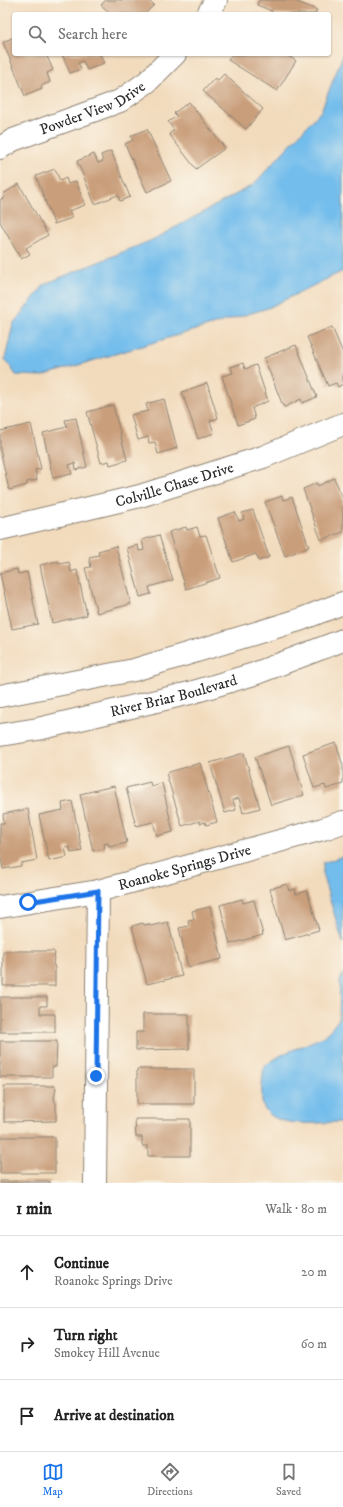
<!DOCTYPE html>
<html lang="en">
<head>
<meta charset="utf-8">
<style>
	:root { --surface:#fff; --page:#f6f6f6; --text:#222; --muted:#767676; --line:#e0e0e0; --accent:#1a73e8 }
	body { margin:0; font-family:"IM FELL DW Pica",serif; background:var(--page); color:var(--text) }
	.stop { position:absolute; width:12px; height:12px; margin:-9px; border:3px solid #1a73e8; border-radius:50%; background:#fff }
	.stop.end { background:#1a73e8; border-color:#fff; box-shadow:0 1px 4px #0008 }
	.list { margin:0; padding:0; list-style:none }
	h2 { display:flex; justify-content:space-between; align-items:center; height:52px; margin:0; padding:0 16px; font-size:17px }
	h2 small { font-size:13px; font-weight:400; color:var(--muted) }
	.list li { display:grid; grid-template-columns:26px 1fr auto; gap:12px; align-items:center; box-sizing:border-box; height:72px; padding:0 16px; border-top:1px solid var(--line) }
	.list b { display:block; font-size:15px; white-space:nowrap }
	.list p { margin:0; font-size:13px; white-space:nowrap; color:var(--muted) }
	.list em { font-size:13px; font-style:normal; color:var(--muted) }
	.icon { flex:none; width:22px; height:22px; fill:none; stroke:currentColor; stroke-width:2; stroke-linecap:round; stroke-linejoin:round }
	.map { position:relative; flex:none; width:343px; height:1183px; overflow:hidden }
	.search { position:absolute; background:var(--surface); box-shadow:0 1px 3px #0004; left:12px; right:12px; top:12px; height:44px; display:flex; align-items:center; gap:10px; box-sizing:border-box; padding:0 14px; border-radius:4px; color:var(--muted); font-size:15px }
	.sheet { height:268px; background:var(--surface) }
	nav { display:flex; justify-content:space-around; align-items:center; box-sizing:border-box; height:56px; border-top:1px solid var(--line); background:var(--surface); font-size:11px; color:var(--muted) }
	nav a { display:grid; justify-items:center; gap:2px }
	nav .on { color:var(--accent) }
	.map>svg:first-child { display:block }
</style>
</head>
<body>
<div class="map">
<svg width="343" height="1183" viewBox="0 0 343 1183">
	<rect width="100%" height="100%" fill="#fbf7ec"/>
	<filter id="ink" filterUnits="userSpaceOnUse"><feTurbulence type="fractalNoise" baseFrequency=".025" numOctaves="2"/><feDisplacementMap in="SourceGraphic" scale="8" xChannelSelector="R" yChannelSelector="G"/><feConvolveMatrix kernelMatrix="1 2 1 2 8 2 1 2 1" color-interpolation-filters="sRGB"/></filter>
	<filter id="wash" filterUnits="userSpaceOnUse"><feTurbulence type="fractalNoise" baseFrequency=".012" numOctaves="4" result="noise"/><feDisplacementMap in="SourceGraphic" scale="16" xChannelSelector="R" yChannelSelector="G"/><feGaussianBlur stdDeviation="0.9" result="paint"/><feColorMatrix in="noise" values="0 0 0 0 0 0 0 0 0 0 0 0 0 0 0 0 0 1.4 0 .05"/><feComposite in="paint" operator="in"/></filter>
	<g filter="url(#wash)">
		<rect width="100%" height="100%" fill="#f2dbbd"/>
		<!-- water -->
		<path fill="#73bdec" stroke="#4f748c" d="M343,55V271L268,308L42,376L16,375L5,359L13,324L45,284L152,240L253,185L321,111Z
			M343,856V943L323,877V863Z
			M343,973V1122C320,1122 274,1130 263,1106C260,1099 263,1074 264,1066L283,1054L325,1036L339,1019L340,981Z"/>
		<g id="blocks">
			<!-- building -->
			<path fill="#c99e7a" d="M106,0H148L154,5L145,14H111L101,5Z
				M259,0H292L317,10L315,14H271L272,11L257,5Z
				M14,37V54H46L53,70L47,73L50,82L41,86L42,89L25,96L3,42Z
				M62,54H100L104,63L87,70L83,61L78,63L81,69L70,73Z
				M232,54H285L296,61L277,91L228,60Z
				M224,74L263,109L246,129L203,91L215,78L218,80Z
				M189,102L225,148L196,169L169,134L174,130L168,122L177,116L174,113Z
				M147,129L171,181L147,192L125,144L133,140L131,136Z
				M111,151L130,197L120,201L118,195L95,204L77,161L94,154L98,163L103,161L101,155Z
				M55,169L60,181L66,178L68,184L76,181L85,205L69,211L72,218L54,224L36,176Z
				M19,184L48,235L26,248L30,254L21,259L0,222V200L5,197L3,194Z
				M332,327L343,353V384L338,387L336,383L328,386L307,337Z
				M296,345L317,397L302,403L301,399L285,407L283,406L264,358Z
				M243,363L245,369L256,365L268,401L252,408L255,419L238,425L222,376L233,373L231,367Z
				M207,383L218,418L210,421L214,433L198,439L182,392Z
				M164,399L177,448L158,454L155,442L149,443L148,437L138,440L131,415L148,411L146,404Z
				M113,405L127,460L110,465L109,461L101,463L87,412Z
				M76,418L87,467L76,470L75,463L69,465L72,474L53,478L43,433L67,427L65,420Z
				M31,424L41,469L35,470L37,480L27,482V485L9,490L0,449V431Z
				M334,478L343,498V532L321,540L303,489L317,483L318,486Z
				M282,496L283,500L292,497L309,547L285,556L265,502Z
				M253,510L269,557L259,561L256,554L233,562L218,518L235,512L239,521L244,519L242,513Z
				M186,527L187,530L197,527L200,536L206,535L220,578L186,589L169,532Z
				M159,535L173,580L149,587L151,594L140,597L127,548L138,545L139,551L144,550L142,540Z
				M116,546L131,604L97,613L85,568L91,567L89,557L99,555L98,551Z
				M58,561L59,564L69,562L71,572L77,570L87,615L52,623L40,565Z
				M17,569L18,574L27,572L38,624L12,629L0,573Z
				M336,743L343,766V784L326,789L325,785L314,788L303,754Z
				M289,746L304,795L271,805L255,757Z
				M244,753L260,808L243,813L239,798L233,800L236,810L225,813L210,763Z
				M200,763L217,822L206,825L205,822L200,824V821L182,826L166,773Z
				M150,782L151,786L162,783L173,832L157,836L153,822L136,826L126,788Z
				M114,786L127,843L109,847L108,843L104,844L105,849L93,851L80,794Z
				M72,801L82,851L71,853L70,847L65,848L67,857L49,861L39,815L63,810L62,803Z
				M28,809L37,860L21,863V866L3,869L0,853V823H4L3,814Z
				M287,884L289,891L295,889L296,894L307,891L319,930L285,940L270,889Z
				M242,899L243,903L254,900L263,935L230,944L220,905Z
				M210,907L222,959L188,967L179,928L189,926L188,920L194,919L192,911Z
				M168,922L182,976L147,984L132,926L143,923L144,925L149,924L150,926Z
				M3,951H53L55,953L53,963L55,968V986H3Z
				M0,997H47V1006H40V1014H55V1032H0Z
				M143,1014H189V1049L136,1050V1032H143Z
				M0,1041H57L56,1067H52V1077H0Z
				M137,1069H194V1104H137Z
				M4,1086H54L56,1088L54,1099L56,1104V1121L4,1122Z
				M135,1119H190V1156H148V1146H142V1137H136Z
				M0,1137H55V1173H0Z
				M0,1181H49L51,1183H0Z"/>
		</g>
	</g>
	<g filter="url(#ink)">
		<use href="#blocks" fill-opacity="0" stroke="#8e8374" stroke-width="1"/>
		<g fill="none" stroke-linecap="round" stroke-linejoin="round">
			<defs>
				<g id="minor">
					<path d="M208,14L216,0"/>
					<path id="s1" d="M0,148L13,140L120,101L147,82L175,54"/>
					<path id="s2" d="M0,529L140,496L263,457L343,424"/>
					<path d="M0,696L134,670L299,620L343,603"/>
					<path id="s3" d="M0,735L38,729L190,693L254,674L343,640"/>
					<path id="s4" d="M0,907L98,891L323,829L343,822"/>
					<path d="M95,1183L98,891"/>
				</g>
			</defs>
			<!-- minor casing -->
			<use href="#minor" stroke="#8e8374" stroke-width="24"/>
			<!-- minor -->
			<use href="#minor" stroke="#fff" stroke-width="22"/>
		</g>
	</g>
	<g fill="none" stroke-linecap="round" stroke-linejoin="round" filter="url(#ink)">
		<!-- route -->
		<path stroke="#1a73e8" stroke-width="5" d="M28,902L98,891L96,1076"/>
	</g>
	<g text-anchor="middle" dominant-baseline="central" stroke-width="3.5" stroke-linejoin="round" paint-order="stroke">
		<!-- street labels -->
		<g font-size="15" fill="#2b2b2b" stroke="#fbf7ec">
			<text stroke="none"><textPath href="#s1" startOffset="101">Powder View Drive</textPath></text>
			<text stroke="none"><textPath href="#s2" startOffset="180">Colville Chase Drive</textPath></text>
			<text stroke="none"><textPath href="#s3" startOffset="178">River Briar Boulevard</textPath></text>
			<text stroke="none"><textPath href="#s4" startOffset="189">Roanoke Springs Drive</textPath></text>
		</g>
	</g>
</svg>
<div class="stop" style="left:28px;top:902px"></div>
<div class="stop end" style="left:96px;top:1076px"></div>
<div class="search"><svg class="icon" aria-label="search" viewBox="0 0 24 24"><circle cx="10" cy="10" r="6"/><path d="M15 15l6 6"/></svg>Search here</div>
</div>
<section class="sheet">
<h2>1 min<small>Walk · 80 m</small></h2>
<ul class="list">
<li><svg class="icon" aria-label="ahead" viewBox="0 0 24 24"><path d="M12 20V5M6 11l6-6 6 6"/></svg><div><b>Continue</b><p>Roanoke Springs Drive</p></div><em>20 m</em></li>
<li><svg class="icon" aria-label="right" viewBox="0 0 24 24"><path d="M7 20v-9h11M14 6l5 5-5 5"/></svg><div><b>Turn right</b><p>Smokey Hill Avenue</p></div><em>60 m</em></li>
<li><svg class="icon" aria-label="arrive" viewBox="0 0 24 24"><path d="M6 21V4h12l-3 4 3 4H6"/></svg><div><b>Arrive at destination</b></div></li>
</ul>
</section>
<nav>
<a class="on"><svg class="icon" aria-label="map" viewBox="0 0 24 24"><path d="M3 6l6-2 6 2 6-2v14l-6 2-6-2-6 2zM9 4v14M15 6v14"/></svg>Map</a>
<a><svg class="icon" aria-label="directions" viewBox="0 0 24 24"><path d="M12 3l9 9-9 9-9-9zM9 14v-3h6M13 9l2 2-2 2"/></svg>Directions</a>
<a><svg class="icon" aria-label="saved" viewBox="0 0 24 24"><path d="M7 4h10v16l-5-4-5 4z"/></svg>Saved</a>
</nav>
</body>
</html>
